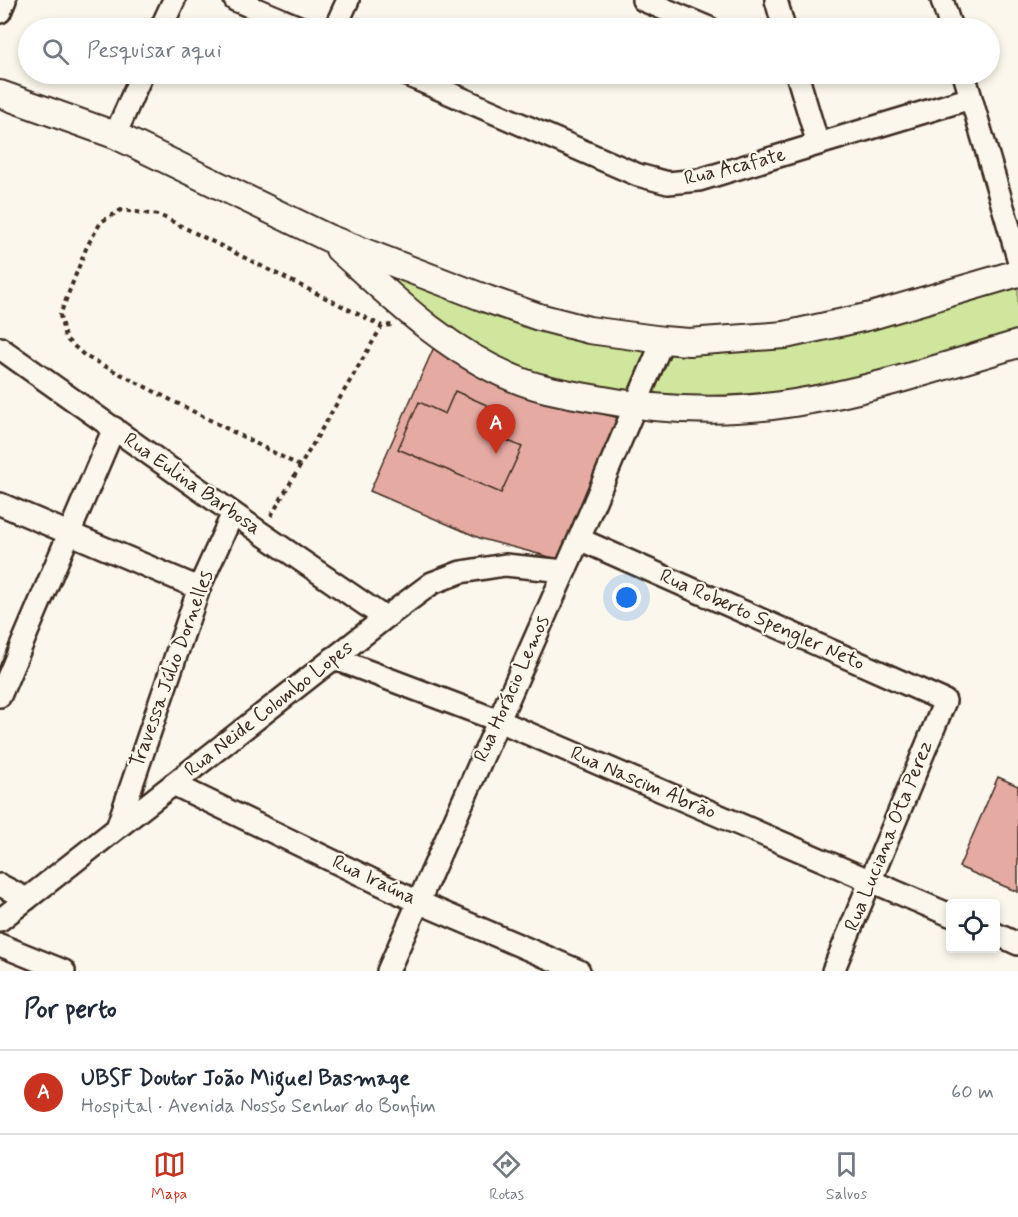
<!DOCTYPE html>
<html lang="pt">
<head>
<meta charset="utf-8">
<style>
	:root { --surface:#fff; --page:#f6f6f7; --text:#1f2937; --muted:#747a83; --line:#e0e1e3; --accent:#c8321e }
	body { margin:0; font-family:Mynerve,sans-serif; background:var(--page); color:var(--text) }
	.controls { position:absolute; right:18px; bottom:18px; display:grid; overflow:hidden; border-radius:6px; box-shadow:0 3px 9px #0003 }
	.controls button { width:54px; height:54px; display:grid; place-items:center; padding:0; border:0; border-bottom:2px solid var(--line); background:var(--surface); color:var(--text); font:30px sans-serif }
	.you { position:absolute; left:627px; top:598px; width:21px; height:21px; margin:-15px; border:4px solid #fff; border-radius:50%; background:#1a73e8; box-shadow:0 0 0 9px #1a73e833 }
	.badge { display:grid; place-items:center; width:39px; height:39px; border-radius:50%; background:var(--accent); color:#fff; font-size:20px; font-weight:700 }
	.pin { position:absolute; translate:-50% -50px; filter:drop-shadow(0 2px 3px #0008) }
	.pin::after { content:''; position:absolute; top:32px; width:21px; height:18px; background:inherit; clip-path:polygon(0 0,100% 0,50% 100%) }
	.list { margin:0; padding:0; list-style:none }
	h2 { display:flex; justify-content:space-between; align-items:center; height:78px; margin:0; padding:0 24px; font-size:26px }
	h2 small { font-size:20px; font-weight:400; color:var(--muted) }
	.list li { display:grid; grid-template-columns:39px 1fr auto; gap:18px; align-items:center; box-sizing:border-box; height:84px; padding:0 24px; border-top:2px solid var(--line) }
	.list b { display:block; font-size:22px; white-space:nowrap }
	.list p { margin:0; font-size:20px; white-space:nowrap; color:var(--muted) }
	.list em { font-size:20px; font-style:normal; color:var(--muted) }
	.icon { flex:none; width:33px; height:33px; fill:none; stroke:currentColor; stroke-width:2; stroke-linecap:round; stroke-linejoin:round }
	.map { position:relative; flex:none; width:1018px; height:971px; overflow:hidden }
	.search { position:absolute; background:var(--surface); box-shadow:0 3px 9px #0003; left:18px; right:18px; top:18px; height:66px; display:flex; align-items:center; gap:15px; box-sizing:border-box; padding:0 21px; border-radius:33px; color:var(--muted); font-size:22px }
	.sheet { height:162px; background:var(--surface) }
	nav { display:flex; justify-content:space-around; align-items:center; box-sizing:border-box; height:84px; border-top:2px solid var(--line); background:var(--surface); font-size:16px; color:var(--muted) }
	nav a { display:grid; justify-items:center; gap:3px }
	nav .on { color:var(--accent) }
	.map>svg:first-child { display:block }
</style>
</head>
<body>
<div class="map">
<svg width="1018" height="971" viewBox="0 0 1018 971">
	<rect width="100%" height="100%" fill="#fbf7ec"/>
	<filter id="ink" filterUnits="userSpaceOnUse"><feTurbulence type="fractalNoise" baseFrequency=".0167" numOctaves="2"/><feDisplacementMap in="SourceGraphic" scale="12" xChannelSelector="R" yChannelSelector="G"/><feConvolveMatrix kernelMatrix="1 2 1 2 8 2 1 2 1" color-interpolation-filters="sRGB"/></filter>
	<g filter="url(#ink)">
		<!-- green -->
		<path fill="#cfe69c" stroke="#85885d" stroke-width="1.5" d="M368,264L684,350L1016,283L1018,291V339L866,378L732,402L556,386L479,353Z"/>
		<!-- building -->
		<path fill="#e5aba3" stroke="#3b2a1e" stroke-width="1.5" d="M434,347L460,362L544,399L619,418L565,561L482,539L370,491Z
			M455,391L507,414L497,436L522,447L501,493L398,449L419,402L445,414Z
			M998,777L1018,786V892L959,867Z"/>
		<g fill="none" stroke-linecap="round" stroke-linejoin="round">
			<defs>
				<path id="minor" d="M235,0L301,28
					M643,0L709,28
					M776,0L784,28
					M942,0L951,28
					M0,12L5,0
					M161,28L174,0
					M335,28L348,0
					M405,74L638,175L668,183L699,180L971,98
					M797,74L818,144
					M964,74L1018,258
					M115,135L142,74
					M0,348L261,533L385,618
					M0,504L199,588
					M579,539L945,701L833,971
					M333,658L497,720L950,915
					M0,696L114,428
					M173,784L418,902L579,971
					M117,828L199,588L233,513
					M0,885L27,899
					M0,920L385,618L432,583L461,572L505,565L565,571
					M996,934L1018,944
					M0,945L64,971
					M388,971L579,539L663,340"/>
				<path id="tertiary" d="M0,94L115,135L328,238L487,299L539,317L589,330L663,340L689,342L785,335L871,316L1018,273
					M339,249C393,298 444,349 513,378C538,389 565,393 592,398C659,411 727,414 794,403C870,391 944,366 1018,344"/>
			</defs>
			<!-- minor casing -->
			<use href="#minor" stroke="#3b2a1e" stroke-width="26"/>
			<!-- tertiary casing -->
			<use href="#tertiary" stroke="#3b2a1e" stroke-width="30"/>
			<!-- path -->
			<path stroke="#3b2a1e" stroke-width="4" stroke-dasharray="4.5 4.5" stroke-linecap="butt" d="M300,466L85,356L65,338L60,315L87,246L101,222L121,210L159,215L382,326
				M271,516L382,326L392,325"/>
			<!-- minor -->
			<use href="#minor" stroke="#fbf7ec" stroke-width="21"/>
			<!-- tertiary -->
			<use href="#tertiary" stroke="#fbf7ec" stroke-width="26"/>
		</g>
	</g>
	<g text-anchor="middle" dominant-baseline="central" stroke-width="4.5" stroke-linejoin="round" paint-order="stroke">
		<!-- street labels -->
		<g font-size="20" fill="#3b2a1e" stroke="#fbf7ec">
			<text transform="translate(735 167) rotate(-14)">Rua Acafate</text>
			<text transform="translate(192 484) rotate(35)">Rua Eulina Barbosa</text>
			<text transform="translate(762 620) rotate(24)">Rua Roberto Spengler Neto</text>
			<text transform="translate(172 669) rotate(-70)">Travessa Júlio Dornelles</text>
			<text transform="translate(512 689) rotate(-66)">Rua Horácio Lemos</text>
			<text transform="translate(269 709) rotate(-38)">Rua Neide Colombo Lopes</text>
			<text transform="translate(643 783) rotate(23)">Rua Nascim Abrão</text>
			<text transform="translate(889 836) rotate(-68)">Rua Luciana Ota Perez</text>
			<text transform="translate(374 880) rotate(25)">Rua Iraúna</text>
		</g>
	</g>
</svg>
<div class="controls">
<button><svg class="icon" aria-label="locate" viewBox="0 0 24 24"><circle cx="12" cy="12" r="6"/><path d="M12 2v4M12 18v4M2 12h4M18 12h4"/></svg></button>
</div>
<div class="you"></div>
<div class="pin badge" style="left:496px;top:454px">A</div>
<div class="search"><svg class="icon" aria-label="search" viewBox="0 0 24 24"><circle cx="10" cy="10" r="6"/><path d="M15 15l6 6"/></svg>Pesquisar aqui</div>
</div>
<section class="sheet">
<h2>Por perto<small></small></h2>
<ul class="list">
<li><span class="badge">A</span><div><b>UBSF Doutor João Miguel Basmage</b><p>Hospital · Avenida Nosso Senhor do Bonfim</p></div><em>60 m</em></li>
</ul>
</section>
<nav>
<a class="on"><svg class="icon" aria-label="map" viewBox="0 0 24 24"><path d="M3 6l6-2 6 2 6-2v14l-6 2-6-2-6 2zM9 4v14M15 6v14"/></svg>Mapa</a>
<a><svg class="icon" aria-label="directions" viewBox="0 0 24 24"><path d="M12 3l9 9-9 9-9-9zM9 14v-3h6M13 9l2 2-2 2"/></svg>Rotas</a>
<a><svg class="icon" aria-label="saved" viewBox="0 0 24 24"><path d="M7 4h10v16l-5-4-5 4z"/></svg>Salvos</a>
</nav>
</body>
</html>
